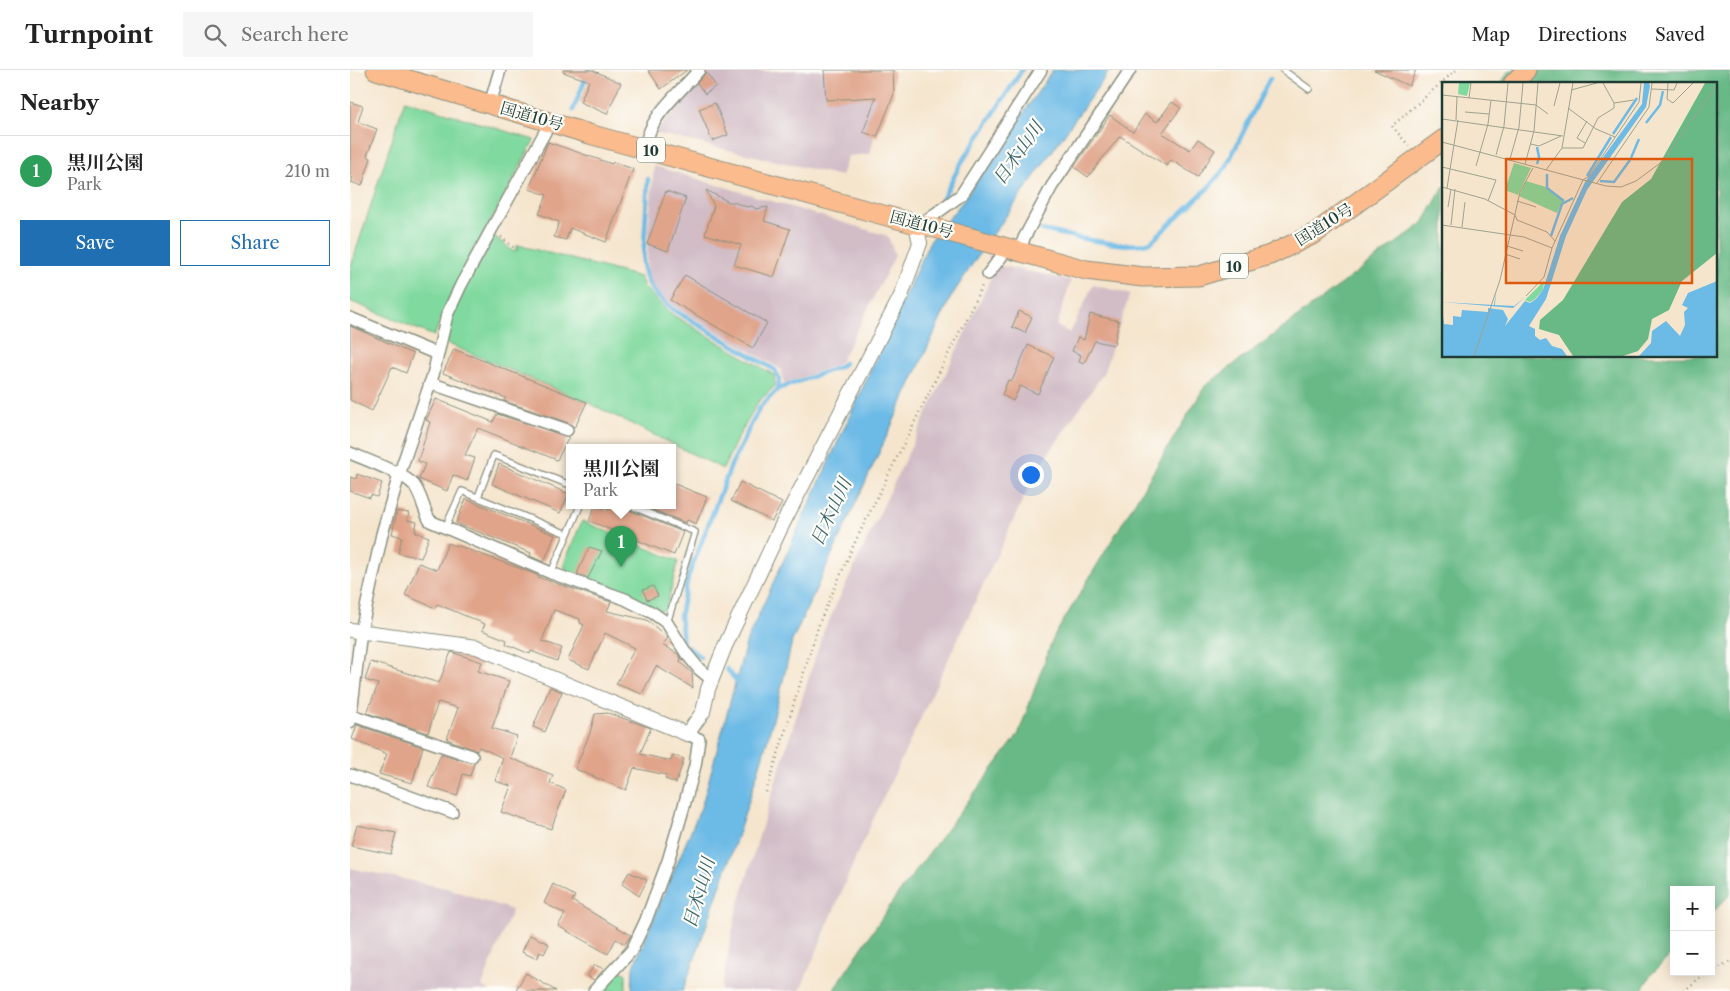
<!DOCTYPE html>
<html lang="en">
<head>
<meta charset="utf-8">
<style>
	:root { --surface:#fff; --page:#f6f6f6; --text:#222; --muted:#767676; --line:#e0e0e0; --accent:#1f6fb2 }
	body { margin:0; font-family:"Libre Caslon Text","Noto Serif JP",serif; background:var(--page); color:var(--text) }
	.controls { position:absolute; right:15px; bottom:15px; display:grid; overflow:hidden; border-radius:0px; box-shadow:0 2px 12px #0003 }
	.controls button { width:45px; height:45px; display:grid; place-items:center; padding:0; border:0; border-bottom:1px solid var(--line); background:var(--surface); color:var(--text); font:25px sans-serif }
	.you { position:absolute; left:680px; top:404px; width:18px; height:18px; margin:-12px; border:4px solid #fff; border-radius:50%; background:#1a73e8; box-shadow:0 0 0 8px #1a73e833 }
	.badge { display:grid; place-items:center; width:32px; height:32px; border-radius:50%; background:var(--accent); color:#fff; font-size:16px; font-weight:700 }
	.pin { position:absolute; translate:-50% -41px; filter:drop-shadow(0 1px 2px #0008) }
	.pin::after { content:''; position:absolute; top:26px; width:18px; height:15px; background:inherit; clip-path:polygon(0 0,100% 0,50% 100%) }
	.popup { position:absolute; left:216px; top:374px; width:110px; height:65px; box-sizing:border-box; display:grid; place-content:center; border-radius:0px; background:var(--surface); filter:drop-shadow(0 1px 4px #0005); font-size:16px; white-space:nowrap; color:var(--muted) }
	.popup b { font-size:19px; color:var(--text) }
	.popup::after { content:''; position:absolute; left:50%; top:100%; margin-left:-10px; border:10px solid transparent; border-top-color:var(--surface) }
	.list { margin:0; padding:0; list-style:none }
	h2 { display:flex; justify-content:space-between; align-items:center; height:65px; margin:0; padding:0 20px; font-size:21px }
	h2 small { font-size:16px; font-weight:400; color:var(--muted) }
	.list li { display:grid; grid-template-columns:32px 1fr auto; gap:15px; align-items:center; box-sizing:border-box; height:70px; padding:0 20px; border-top:1px solid var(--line) }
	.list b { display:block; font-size:19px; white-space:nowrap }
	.list p { margin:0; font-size:16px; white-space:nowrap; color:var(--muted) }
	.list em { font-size:16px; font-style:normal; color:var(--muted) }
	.actions { display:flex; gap:10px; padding:15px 20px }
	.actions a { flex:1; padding:11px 0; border:1px solid var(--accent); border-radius:0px; text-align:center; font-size:18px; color:var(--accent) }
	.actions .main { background:var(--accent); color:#fff }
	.icon { flex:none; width:28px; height:28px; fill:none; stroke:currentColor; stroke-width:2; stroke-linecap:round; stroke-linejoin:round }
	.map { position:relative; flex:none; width:1380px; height:921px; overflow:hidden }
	header { display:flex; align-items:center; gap:30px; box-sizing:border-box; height:70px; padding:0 25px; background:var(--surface); border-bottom:1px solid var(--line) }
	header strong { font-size:24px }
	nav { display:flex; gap:28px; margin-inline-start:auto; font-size:18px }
	.search { width:350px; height:45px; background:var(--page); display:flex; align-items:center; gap:12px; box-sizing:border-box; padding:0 18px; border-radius:0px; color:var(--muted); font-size:19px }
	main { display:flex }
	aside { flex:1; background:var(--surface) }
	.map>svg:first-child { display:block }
</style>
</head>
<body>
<header>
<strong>Turnpoint</strong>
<div class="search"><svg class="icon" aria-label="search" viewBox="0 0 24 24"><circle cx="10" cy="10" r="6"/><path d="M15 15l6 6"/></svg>Search here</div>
<nav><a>Map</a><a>Directions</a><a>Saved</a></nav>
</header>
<main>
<aside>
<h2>Nearby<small></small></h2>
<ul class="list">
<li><span class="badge" style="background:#2e9e5b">1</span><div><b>黒川公園</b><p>Park</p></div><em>210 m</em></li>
</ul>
<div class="actions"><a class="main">Save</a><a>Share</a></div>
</aside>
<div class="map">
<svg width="1380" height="921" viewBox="0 0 1380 921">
	<rect width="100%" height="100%" fill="#fdfcf7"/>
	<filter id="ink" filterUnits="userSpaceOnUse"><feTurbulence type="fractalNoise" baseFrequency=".02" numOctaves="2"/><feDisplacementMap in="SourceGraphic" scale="10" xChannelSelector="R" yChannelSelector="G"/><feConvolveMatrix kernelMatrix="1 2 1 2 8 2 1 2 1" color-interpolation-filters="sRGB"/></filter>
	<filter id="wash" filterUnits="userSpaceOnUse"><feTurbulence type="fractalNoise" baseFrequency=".0096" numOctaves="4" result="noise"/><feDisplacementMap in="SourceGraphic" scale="20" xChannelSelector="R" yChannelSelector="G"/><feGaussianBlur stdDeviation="1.12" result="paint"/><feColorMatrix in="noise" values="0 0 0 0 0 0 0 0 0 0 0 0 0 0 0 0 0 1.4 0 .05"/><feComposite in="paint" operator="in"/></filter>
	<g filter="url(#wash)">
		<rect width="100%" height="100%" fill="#f5e5cd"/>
		<!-- industrial -->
		<path fill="#d2bdc7" d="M448,0H541L520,84L498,86L491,106L305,63L356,3Z
			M304,96L538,166L545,186L491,291L486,295L434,314L431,299L311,229L297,207L298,162Z
			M647,195L721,210L707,256L720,263L743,215L780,224L753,304L686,402L509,780L450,921H371L386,843L422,723L473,563Z
			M0,798L100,819L162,840L132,916L139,921H0Z"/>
		<!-- green -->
		<path fill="#80d99f" stroke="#508b6a" d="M55,30L184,70L98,232L84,266L0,231V199Z
			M144,166L164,182L168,175L290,207L294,217L318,242L424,305L425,316L408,332L387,369L373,399L239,333L96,273L102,242Z
			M232,451L328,491L316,539L308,541L301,536L216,500L214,494Z
			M269,899L276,904V921H250Z"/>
		<!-- forest -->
		<path fill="#68b986" stroke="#447b5d" d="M1159,0H1380V825L1361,844V820H1324V882L1301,905L1291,921H483L545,828L668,665L703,568L855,316L1073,153L1094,116V286H1366V14H1151Z"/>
		<!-- water -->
		<path fill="#6cbae6" stroke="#467c8d" d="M703,0H760L627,187L601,227L442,571C417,690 374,806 333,921H282L283,897L352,735L397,570L580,171L613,131Z"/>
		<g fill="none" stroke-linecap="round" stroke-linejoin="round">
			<!-- stream -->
			<path stroke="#6cbae6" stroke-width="4.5" d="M223,40L239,0
				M298,109L293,192C296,216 304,224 322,239L425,300L429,309L428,319
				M592,130L610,95L672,0
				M692,160C718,165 778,181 801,172L858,118L876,97L920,8
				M333,571L330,546L338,507L382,393L410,337L428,319L489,297L494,293
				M338,577L350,587
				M377,599L389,614"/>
		</g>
		<g id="blocks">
			<!-- building -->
			<path fill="#e0a48a" d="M213,0H242L271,13L257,44L230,32L239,11L213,2Z
				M298,0H337L311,19Z
				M474,0H543L544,24L527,67L513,62L526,27L476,30Z
				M1024,0H1066L1059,16Z
				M356,2L366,16L355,24L347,13Z
				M0,32L13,36L8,52L27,59L17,86L21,88L12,116L1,112L3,108L0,107Z
				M822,32L831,38L812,63L840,80L848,69L865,80L848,107L821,90L817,96L770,66L738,107L724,97L760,45L783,62L795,44L807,52Z
				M365,33L378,65L362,71L349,39Z
				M198,72L262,94L263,92L283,99L256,172L220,158L216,170L204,167L209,152L189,144L197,125L179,119Z
				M356,120L379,132H383L397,137L402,136L406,139L418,137L414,151L440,159L424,207L384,195L391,175L355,164L364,136Z
				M316,121L336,128L318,181L297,174Z
				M335,205L417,253L403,278L320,230Z
				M669,241L682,247L675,263L662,257Z
				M740,244L769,251L764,275L745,271L734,293L729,291L731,285L722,281L728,267L734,270Z
				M0,256L63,284L56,303L42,297L22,341L0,330Z
				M678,275L704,287L688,324L670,316L663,331L652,325L658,310L662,311Z
				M104,279L237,332L226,355L224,357L219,353L154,331L156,328L93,303Z
				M86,329L143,352L147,344L219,367L207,390L128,358L115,385L125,388L117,411L103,405L97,421L69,409L75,394L68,391L80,352L76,350Z
				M149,394L219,424L210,443L142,414Z
				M7,404L32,413L27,427L21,425L20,428L0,421V407L6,409Z
				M390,412L432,433L422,451L381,431Z
				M322,413L357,427L346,454L337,450L336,453L293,436H322Z
				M116,429L205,465L194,492L180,486L181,483L106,453Z
				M245,436L259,440V436H276L279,440L333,462L324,485L239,451Z
				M47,441L59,443L57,450L67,452L65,462L79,467L71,488L48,483L52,467L42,464Z
				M98,473L106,476V475L174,500L189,506L188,507L261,532L257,541L297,550L318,568L312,575L328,584L331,588L330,592L342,603L343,618L306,596L292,624L266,614L285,578L255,563L239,599L218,590L234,555L230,553V549L204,540L192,571L212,578L207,591L181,581L180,584L156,574L157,570L132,560L135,554L87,534L85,538L55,525L69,493L87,500Z
				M239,477L252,481L238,508L227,504Z
				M303,516L308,526L297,530L293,520Z
				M101,582L132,592L128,601L159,611L142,658L167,666L160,688L203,705L200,713L216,720L201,759L151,742L161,716L145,711L153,688L129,677L127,681L97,669L108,638L88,632L78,663L17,643L28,614L15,610L21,592L89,613Z
				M200,617L212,622L195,662L183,657Z
				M258,643L301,658L290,684L321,691L323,685L334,689L326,713L315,709L316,705L284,698L276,720L225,699L240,663L245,644Z
				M7,655L73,677L62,713L29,704L37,684L2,669Z
				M91,684L124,693L120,706L113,704L107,726L78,717Z
				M7,755L46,763L41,784L1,776Z
				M279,802L297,810L289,826L272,814Z
				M203,814L225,826L222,831L281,865L275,874L266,869L258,884L208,856L215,844L194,833Z
				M180,865L199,874L194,884L190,882L187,889L172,882Z
				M245,895L254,899L244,910L237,906Z
				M176,903L206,921H165Z"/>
		</g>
	</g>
	<g filter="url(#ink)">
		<use href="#blocks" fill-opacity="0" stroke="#8a9180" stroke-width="1"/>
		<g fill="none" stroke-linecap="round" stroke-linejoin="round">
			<defs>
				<path id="service" d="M933,0L959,19
					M128,427L144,385L220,415
					M281,436L345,462L317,553
					M95,458L112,421L217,464
					M201,503L230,436"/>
				<path id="minor" d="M140,34L150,0
					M295,78C300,44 328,25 349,0
					M568,154L577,150L611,125L691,0
					M670,181L674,168L702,116L780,0
					M638,204L658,178
					M0,248L87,284
					M80,313L217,360
					M0,383C14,389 55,404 64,415C72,426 73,439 80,451L201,503L275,529L303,543L317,553L336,583L349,599L361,609
					M1,645L122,686
					M0,652L11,561L32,464L49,405L83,305L97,245L111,215L201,51
					M0,705L102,742
					M244,921L282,880L296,850L318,791L332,743L345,696L349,669L337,664"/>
				<path id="tertiary" d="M0,560L127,577L337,664L353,642L358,619L375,576L432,455L551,226L570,173L566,154"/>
				<path id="trunk" d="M26,0L239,64L566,154L578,156L736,200L793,207L849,206L920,185L964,164L1094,69
					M1163,14L1176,0"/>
			</defs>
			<!-- service casing -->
			<use href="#service" stroke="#8a9180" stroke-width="8"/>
			<!-- minor casing -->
			<use href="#minor" stroke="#8a9180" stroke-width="14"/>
			<!-- tertiary casing -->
			<use href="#tertiary" stroke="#8a9180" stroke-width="16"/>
			<!-- trunk casing -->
			<use href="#trunk" stroke="#8a9180" stroke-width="21"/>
			<!-- path -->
			<path stroke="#8a9180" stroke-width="2.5" stroke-dasharray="1 4" stroke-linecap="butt" d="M1059,76L1042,56L1106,0
				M151,167L167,180
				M416,722L470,551L506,470L633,214
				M1361,902L1380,891
				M1334,921L1347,910L1360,902"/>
			<!-- service -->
			<use href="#service" stroke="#fff" stroke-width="5.5"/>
			<!-- minor -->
			<use href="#minor" stroke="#fff" stroke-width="11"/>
			<!-- tertiary -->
			<use href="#tertiary" stroke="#fff" stroke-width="14"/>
			<!-- trunk -->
			<use href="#trunk" stroke="#fbbb8d" stroke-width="19"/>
		</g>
	</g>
	<g text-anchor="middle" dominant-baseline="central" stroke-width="4.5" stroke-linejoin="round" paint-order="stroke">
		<!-- shield labels -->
		<g fill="#fdfcf7" stroke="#62766e" stroke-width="1">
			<rect x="287" y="67.5" width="28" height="25" rx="4"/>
			<rect x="870" y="183.5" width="28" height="25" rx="4"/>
		</g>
		<g font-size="15" font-weight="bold" fill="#1f3d34">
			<text x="301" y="80">10</text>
			<text x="884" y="196">10</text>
		</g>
		<!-- street labels -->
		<g font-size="16" fill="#1f3d34" stroke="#fdfcf7">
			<text transform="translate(182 46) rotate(16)">国道10号</text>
			<text transform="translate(572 154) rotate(15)">国道10号</text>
			<text transform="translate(974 154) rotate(-32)">国道10号</text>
		</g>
		<!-- water labels -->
		<g font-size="18" font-style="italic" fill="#366269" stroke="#fdfcf7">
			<text transform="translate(668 83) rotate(-55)">日木山川</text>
			<text transform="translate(481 442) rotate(-65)">日木山川</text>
			<text transform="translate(349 823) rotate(-74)">日木山川</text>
		</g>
	</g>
	<!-- overview -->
	<g transform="translate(1092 12)">
		<rect width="275" height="275" fill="#f5e5cd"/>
		<path d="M17,1H28L25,14L16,12ZM72,81L89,86L76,113L63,108ZM84,99L104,105L122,118L115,131L77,114ZM102,199L101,208L93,217L88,220L83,218Z" fill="#80d99f"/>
		<path d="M263,1H275V171L240,199L227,228L210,237L206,257L196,269L181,274H131L117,253L97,247L98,238L121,218L180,120L209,97Z" fill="#68b986"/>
		<path d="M202,1H207L208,4L204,25L145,108L124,154L104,217L87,244L93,247V254L98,258L104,256L110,264L120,267L125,274H0V225L2,242L11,243V234L19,235L20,228L46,230V226L61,228L66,237L63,244L83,219L88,221L94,217L101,208L118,154L143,100L200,22ZM275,199V274H197L209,261L210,249L224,239L238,254L243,243L242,230L246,226L240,223L246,211ZM54,210L53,223L72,224L83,215L71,226L0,220L52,223Z" fill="#6cbae6"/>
		<path fill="none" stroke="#6cbae6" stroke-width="2.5" d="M204,41L218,23L221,9M171,52L195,16M189,76L197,57M95,82L97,75L95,65M105,92V106L122,119M145,94L169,55M158,99L172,100L188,78M109,154L120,122L131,116"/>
		<path fill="none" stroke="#9fa290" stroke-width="1" d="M226,1L225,17L231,21L251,1M210,7L232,8L235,1M129,8L155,1M0,13L94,23L106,32M0,16L1,1M27,16L29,1M172,21L192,18M112,24L118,1M126,26L154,47L173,55M23,30L47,32M0,37L121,54M14,38L15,15M0,60L164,104L179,105L194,99L221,79L275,3M143,61L135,56L145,39M89,62L97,64L119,54M120,66H141L156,36L172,26V21L161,1M54,73L62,44L66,1M68,77L77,45L81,1M83,82L92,49L96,1M34,84L46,42L49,18M0,85L54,98L46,119M104,88L120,66L131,1M155,101L207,25L210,1M0,105L43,117L73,133L75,138L105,150L113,159M5,106L16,38M75,119L94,125M6,125L9,107M0,143L82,155L110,166L141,98L147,94L197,20L199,1M9,143L13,107M20,145L23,120M65,164L81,169M63,172L78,177M84,214L102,195L110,166M32,274L58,198L78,110L91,86"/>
		<path fill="#de580e" fill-opacity="0.15" stroke="#de580e" stroke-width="2.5" d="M64,77H250V201H64Z"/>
		<rect width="275" height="275" fill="none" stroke="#1f3d34" stroke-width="2.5"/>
	</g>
</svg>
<div class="controls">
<button>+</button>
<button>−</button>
</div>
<div class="you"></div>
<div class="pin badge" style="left:271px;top:497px;background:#2e9e5b">1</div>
<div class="popup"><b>黒川公園</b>Park</div>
</div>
</main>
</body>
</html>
